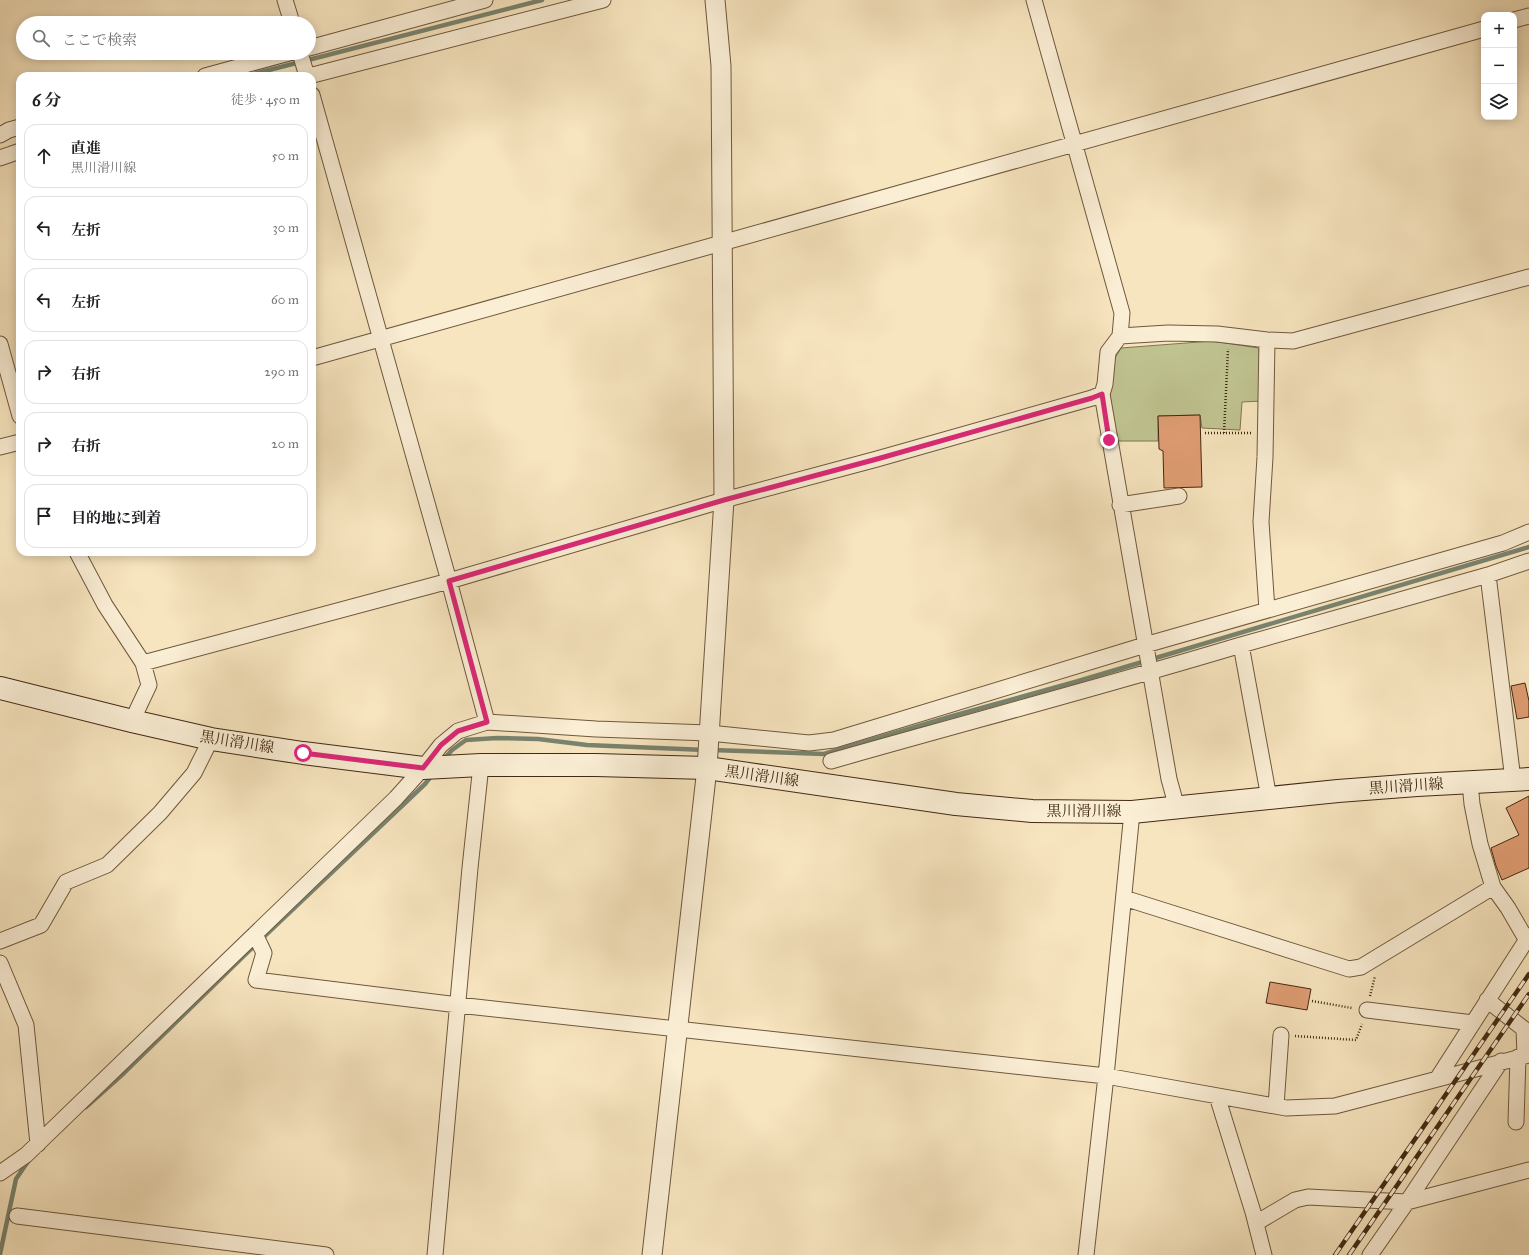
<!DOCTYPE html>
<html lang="ja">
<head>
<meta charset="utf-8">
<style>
	:root { --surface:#fff; --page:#f6f6f6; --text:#202124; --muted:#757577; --line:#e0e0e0 }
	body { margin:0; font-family:"IM FELL Great Primer","Noto Serif JP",serif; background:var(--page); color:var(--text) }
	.controls { position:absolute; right:12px; top:12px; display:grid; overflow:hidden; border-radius:8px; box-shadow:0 2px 10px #0003 }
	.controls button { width:36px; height:36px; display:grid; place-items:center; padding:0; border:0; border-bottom:1px solid var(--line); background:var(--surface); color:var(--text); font:20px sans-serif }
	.stop { position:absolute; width:12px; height:12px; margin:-9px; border:3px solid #db2777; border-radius:50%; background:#fff }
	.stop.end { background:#db2777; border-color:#fff; box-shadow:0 1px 4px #0008 }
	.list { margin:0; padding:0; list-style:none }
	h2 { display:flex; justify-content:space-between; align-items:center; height:52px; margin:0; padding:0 16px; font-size:17px }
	h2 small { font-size:13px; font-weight:400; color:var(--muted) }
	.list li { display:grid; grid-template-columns:26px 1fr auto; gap:12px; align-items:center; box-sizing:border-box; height:64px; margin:0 8px 8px; padding:0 8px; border:1px solid var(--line); border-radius:12px }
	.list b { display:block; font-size:15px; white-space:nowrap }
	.list p { margin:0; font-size:13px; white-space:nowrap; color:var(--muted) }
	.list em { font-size:13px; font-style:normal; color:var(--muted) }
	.icon { flex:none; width:22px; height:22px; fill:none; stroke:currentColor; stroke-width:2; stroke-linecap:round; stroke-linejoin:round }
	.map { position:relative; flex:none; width:1529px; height:1255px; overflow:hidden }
	.search { position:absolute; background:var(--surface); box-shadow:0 2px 10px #0003; left:16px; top:16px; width:300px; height:44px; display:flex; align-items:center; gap:10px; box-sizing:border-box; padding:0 14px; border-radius:22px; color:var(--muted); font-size:15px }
	.panel { position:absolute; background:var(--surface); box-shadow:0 2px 10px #0003; left:16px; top:72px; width:300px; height:484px; border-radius:12px }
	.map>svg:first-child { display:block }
</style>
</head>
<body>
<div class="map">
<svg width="1529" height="1255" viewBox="0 0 1529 1255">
	<rect width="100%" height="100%" fill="#f7e5bf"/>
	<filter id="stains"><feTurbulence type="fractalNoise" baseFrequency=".005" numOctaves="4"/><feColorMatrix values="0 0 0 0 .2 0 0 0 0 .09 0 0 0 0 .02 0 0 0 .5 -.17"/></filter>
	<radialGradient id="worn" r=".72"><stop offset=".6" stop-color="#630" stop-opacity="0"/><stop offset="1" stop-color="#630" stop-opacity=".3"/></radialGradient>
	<!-- green -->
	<path fill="#bfc390" stroke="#807650" d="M1212,341L1259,348L1262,401L1242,402L1240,430L1202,428L1200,415L1158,416V441H1115L1110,395L1112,363L1121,348Z"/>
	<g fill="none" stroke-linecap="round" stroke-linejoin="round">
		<!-- stream -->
		<path stroke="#79836f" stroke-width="4.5" d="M246,76L542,0
			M712,750L824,754L949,717L1075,682L1529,547
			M444,759L452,750L466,740L497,738L538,739L587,745L705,750
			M86,1107L124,1073L249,951L425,784L432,775
			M0,1254L16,1179L29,1160"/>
	</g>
	<!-- building -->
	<path fill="#e09d73" stroke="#422911" d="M1200,415L1202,487L1164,488L1163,451L1159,449L1158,416Z
		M1525,683L1529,701V717L1517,719L1511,686Z
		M1529,796V868L1502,880L1496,866L1491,848L1519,835L1506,808Z
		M1270,982L1311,989L1307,1010L1266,1003Z"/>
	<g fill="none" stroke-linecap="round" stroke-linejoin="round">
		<defs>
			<path id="minor" d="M285,0L292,23
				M1034,0L1122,313L1120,336L1108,352L1105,384L1102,394L1169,779L1177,808
				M1514,20L1529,16
				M309,48L485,0
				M300,53L307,76
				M205,76L289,53
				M309,76L603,0
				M0,135L9,130L20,127
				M0,158L20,151
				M1120,336L1168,333L1217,334L1267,340L1293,341L1529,277
				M1267,340L1265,457L1261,522L1267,610
				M0,344L20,416
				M312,358L1484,29
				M0,447L20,442
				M1120,505L1179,496
				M77,552L105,605L143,663L149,685L132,721
				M1488,575L1529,561
				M1241,645L1488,575L1513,780
				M143,663L449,581L724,500L877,459L1092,398L1102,394
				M487,722L596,729L709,733L809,743L834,740L1145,645L1503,543L1529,532
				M831,761C968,722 1105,686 1241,645L1269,798
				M1470,783L1472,804L1480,844L1493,887L1508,908L1526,939
				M1124,898L1349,969L1361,967L1493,887
				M255,934L264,953L256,980L458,1005L1106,1076L1286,1108L1335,1106L1529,1055
				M0,941L41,925L66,882L107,865L160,813L194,773L211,739
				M0,963L26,1025L38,1144
				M1487,1000L1524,1029L1525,1055
				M1367,1010L1473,1023
				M1437,1079L1529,936
				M1217,1096L1253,1212L1264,1255
				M1276,1106L1281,1035
				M1516,1122L1518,1057
				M0,1173L26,1155L396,798L423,768L441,745L458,731L487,722L449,581L312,95
				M17,1216L326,1255
				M1256,1223L1295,1200L1308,1197L1407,1202L1529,1170
				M435,1255L470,868L481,765
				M1086,1255L1106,1076L1132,812
				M1370,1255L1407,1202L1501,1061"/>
			<path id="tertiary" d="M652,1255L707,768L724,500L721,66L715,0"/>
			<path id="secondary" d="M0,688L132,721L211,739L303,753L423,768L481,765H596L707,768L956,804L1032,811L1132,812L1338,791L1417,785L1529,779"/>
		</defs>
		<!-- minor casing -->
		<use href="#minor" stroke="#6f583c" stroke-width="17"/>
		<!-- tertiary casing -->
		<use href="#tertiary" stroke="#6f583c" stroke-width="21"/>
		<!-- secondary casing -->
		<use href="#secondary" stroke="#422911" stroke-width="24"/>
		<!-- path -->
		<path stroke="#422911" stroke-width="2.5" stroke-dasharray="1 2" stroke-linecap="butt" d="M1205,433H1251
			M1224,433L1228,349
			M1370,996L1375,976
			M1312,1001L1352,1008
			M1295,1036L1356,1040L1362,1024"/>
		<!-- minor -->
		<use href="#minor" stroke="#faeed5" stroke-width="15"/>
		<!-- tertiary -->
		<use href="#tertiary" stroke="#faeed5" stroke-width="19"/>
		<!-- secondary -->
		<use href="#secondary" stroke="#faeed5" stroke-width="22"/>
		<defs>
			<path id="rail" d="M1335,1255L1529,974
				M1349,1255L1529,994"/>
		</defs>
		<!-- rail casing -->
		<use href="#rail" stroke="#422911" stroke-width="4.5"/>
		<!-- rail -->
		<use href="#rail" stroke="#faeed5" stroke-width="3" stroke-dasharray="9" stroke-linecap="butt"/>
	</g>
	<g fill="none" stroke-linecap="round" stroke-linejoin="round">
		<!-- route -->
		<path stroke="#db2777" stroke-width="5" d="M303,753L423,768L441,745L458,731L487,722L449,581L724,500L877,459L1092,398L1102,394L1109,440"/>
	</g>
	<g text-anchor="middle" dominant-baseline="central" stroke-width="4" stroke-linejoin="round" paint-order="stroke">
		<!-- street labels -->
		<g font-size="15" fill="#422911" stroke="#faeed5">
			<text transform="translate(237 742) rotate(9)">黒川滑川線</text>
			<text transform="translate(762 776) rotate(8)">黒川滑川線</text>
			<text transform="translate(1406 786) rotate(-4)">黒川滑川線</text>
			<text x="1084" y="811">黒川滑川線</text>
		</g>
	</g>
	<rect width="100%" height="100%" filter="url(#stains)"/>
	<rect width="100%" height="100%" fill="url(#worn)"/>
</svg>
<div class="controls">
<button>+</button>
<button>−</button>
<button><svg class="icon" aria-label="layers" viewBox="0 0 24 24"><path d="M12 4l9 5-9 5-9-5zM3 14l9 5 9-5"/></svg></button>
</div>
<div class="stop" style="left:303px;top:753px"></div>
<div class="stop end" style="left:1109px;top:440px"></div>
<div class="search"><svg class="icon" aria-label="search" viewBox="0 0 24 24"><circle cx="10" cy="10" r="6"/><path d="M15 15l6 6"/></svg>ここで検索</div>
<section class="panel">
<h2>6 分<small>徒歩 · 450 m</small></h2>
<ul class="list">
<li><svg class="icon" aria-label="ahead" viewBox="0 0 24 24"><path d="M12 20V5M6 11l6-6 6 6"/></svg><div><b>直進</b><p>黒川滑川線</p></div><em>50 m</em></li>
<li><svg class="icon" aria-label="left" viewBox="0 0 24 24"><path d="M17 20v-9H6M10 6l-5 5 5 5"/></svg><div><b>左折</b></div><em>30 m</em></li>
<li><svg class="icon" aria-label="left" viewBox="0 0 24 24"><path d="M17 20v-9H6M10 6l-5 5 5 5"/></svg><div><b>左折</b></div><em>60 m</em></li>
<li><svg class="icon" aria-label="right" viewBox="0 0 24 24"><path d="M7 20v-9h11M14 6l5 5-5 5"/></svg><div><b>右折</b></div><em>290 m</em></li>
<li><svg class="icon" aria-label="right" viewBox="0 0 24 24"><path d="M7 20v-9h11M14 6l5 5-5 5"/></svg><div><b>右折</b></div><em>20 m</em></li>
<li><svg class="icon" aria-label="arrive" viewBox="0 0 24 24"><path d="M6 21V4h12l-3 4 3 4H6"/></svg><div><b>目的地に到着</b></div></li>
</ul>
</section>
</div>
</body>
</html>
